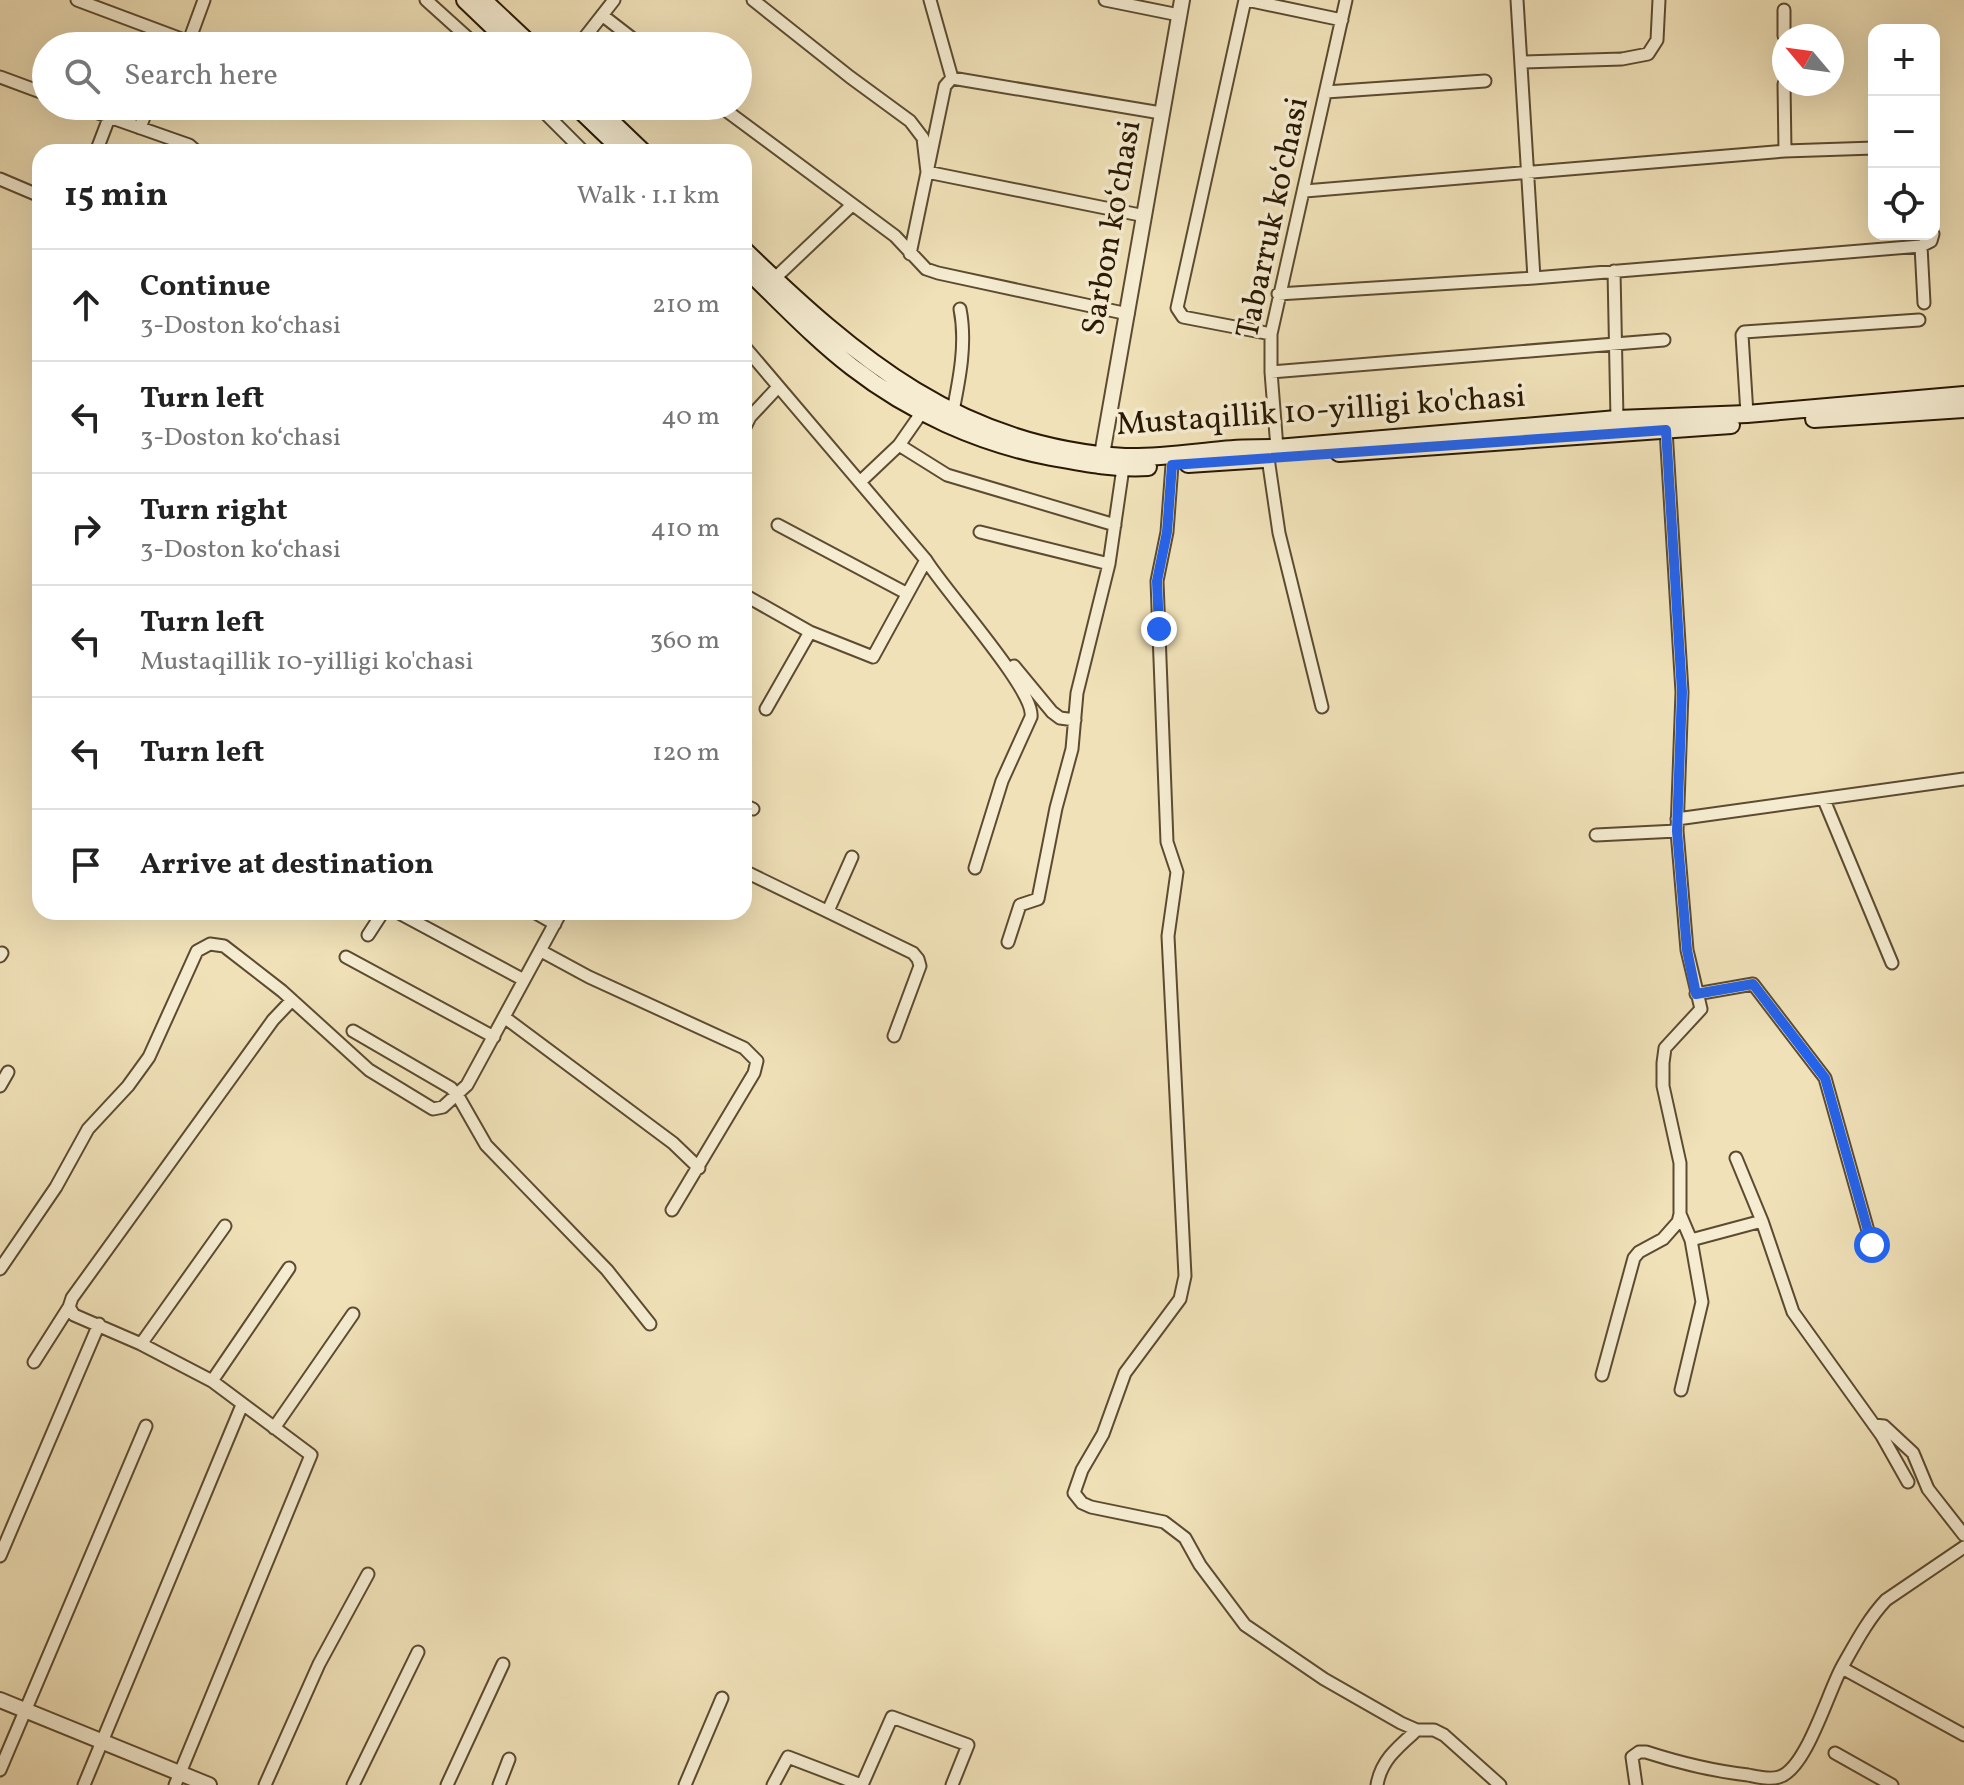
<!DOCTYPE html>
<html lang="en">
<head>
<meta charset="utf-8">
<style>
	:root { --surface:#fff; --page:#f2f2f2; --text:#222; --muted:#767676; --line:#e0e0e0 }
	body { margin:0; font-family:Vollkorn,serif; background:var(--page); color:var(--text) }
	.controls { position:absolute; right:24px; top:24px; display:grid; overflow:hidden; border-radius:16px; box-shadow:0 8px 32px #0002 }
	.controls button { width:72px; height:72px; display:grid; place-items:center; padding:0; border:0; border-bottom:2px solid var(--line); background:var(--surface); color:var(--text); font:40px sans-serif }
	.compass { position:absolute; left:1772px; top:24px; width:72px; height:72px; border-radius:50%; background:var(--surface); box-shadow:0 8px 32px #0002; rotate:299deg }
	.stop { position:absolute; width:24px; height:24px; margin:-18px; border:6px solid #2563eb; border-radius:50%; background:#fff }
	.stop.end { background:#2563eb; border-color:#fff; box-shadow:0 2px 8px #0008 }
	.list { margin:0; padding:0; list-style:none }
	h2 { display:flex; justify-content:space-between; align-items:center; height:104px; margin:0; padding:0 32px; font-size:34px }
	h2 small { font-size:26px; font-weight:400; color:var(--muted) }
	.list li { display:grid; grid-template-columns:52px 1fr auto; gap:24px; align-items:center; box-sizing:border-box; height:112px; padding:0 32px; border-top:2px solid var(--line) }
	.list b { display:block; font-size:30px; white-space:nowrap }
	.list p { margin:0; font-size:26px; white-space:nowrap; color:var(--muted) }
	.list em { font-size:26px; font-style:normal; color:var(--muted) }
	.icon { flex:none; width:44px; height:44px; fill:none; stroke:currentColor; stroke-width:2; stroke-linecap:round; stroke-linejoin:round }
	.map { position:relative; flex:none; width:1964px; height:1785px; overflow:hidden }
	.search { position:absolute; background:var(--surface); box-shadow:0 8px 32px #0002; left:32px; top:32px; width:720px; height:88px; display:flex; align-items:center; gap:20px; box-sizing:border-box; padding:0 28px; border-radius:44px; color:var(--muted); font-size:30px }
	.panel { position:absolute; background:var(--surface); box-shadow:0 8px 32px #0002; left:32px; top:144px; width:720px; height:776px; border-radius:24px }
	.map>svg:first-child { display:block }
</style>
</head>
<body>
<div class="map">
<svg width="1964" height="1785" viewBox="0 0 1964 1785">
	<rect width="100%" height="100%" fill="#f0e1b8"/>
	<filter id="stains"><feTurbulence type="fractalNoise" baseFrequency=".0025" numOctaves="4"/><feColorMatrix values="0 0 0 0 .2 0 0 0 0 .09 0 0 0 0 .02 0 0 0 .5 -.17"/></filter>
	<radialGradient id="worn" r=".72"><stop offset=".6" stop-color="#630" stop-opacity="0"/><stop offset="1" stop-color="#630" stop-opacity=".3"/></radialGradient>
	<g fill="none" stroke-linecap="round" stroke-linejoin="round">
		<defs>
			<path id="minor" d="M77,0L200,46
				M426,0L477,46
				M753,0L850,77L910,121L923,138L927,172L1145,216
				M930,0L952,78
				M1105,0L1179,15
				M1245,0L1177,308L1183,317L1271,334
				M1247,0L1342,20
				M1517,0L1534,278
				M1784,10V36
				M602,15L642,46
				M189,41L204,0
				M578,46L614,0
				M1522,62L1622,59L1648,54L1657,40L1659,0
				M0,77L46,94
				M1784,84L1785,151
				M1326,92L1485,81
				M78,106L189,145L197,152
				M538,106L584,152
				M720,106L895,236L926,269L938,273L1128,314
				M140,128L148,106
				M96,152L109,118
				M0,179L40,196
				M1305,191L1785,151L1874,148
				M1921,246L1931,241L1933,234
				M910,254L945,86L952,78L1161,113
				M1614,271L1617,419
				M774,279L852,205
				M1278,294L1534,278L1921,246L1924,303
				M744,346L926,560C944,590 1036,691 1031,717L1002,781L975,868
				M1271,372L1664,340
				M1747,414L1742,335L1744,332L1919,320
				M952,416C959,381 967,344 960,309
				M744,429L750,417L778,387
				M899,445L947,475L1115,525
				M1277,448L1271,372V334L1346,0
				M1268,458L1279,533L1322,707
				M1172,465L1167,532L1157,581L1167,842L1177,872L1168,936L1185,1276L1180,1299L1125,1373L1103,1434L1082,1470L1074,1493L1082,1503L1091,1507L1164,1522L1185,1538L1200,1565L1245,1625L1324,1679L1401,1723L1417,1730H1434L1444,1735L1500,1785
				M861,481L899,445L922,412
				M778,525L906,593
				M980,532L1109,564
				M748,597L810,632L873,657L926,560
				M1014,666L1052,712L1060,718L1075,720
				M766,709L810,632
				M1824,800L1892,963
				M744,805L753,809
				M1677,819L1964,779
				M1596,835L1677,831
				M744,871L913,953L918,959L920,966L894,1036
				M828,911L852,857
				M397,912L524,980
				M534,912L555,924
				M368,935L383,912
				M1008,942L1020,905L1038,899L1056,808L1072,749L1077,693L1109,564L1124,461
				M541,951L589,977L744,1048L757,1061L754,1073L672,1210
				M0,956L2,953
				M346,957L494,1037
				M1696,994L1753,984L1825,1078L1872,1245
				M504,1017L673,1143L699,1168
				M353,1031L451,1088L458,1096L486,1145L607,1270L650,1324
				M0,1086L8,1072
				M1736,1158L1762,1221L1793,1312L1882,1436L1908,1482
				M1680,1214L1691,1240L1702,1302L1681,1390
				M1691,1240L1762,1221
				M0,1269L56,1187L88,1129L128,1086L149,1057L197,951L210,944L224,946L282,991L369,1070L433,1109L443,1107L467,1085L561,912
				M141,1344L225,1226
				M34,1362L69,1307
				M1602,1375L1634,1258L1639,1252L1663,1239L1678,1222L1680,1214V1163L1663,1086V1063L1665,1048L1701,1009L1687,950L1677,831L1682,692L1666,430
				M212,1381L289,1268
				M1874,1425L1884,1426L1913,1453L1928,1489L1964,1535
				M274,1428L353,1314
				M0,1556L99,1324
				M1842,1668L1964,1735
				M1835,1753L1892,1785
				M0,1770L146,1426
				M84,1785L242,1405
				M175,1785L311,1455L212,1381L141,1344L74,1315L69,1307L72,1298L273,1020L292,1000
				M265,1785L319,1664L368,1574
				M353,1785L418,1652
				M447,1785L503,1664
				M499,1785L509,1759
				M685,1785L722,1698
				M773,1785L788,1757L861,1785
				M862,1785L892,1717L968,1745L952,1785
				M1377,1785C1381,1760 1399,1746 1417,1730
				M1636,1785L1632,1757L1639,1752H1646C1680,1763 1712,1771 1748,1775C1758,1777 1770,1780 1779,1777C1806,1770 1828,1692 1842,1667C1855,1644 1868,1619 1886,1600L1964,1547"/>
			<path id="tertiary" d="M1100,466L1182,0
				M0,1700L209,1785"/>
			<path id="secondary" d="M465,0L513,46
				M483,0L532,46
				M576,106L624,152
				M595,106L643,152
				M744,250C856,358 961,448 1125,457C1158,458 1190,453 1222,450C1240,448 1259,448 1277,448L1617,419L1747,414L1964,395
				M744,267C779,300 813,337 852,367C910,412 979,443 1051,457C1084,463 1115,469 1148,467
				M1814,419L1964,409
				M1339,453L1731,425
				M1188,464L1264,459"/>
		</defs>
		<!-- minor casing -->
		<use href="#minor" stroke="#5c4b30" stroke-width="15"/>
		<!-- tertiary casing -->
		<use href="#tertiary" stroke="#5c4b30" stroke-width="18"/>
		<!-- secondary casing -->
		<use href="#secondary" stroke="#2a1903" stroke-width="20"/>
		<!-- minor -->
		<use href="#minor" stroke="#f5ecd1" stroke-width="11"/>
		<!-- tertiary -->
		<use href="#tertiary" stroke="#f5ecd1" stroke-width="14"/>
		<!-- secondary -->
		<use href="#secondary" stroke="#f5ecd1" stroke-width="16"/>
	</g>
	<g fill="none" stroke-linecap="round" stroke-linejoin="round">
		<!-- route -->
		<path stroke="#2563eb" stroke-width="10" d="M1159,629L1157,581L1167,532L1172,465L1666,430L1682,692L1677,831L1687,950L1696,994L1753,984L1825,1078L1872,1245"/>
	</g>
	<g text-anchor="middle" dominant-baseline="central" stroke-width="7" stroke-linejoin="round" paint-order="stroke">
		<!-- street labels -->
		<g font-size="32" fill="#2a1903" stroke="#f5ecd1">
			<text transform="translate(1274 218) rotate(-78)">Tabarruk koʻchasi</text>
			<text transform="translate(1113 228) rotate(-80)">Sarbon koʻchasi</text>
			<text transform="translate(1321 412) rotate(-4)">Mustaqillik 10-yilligi ko'chasi</text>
		</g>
	</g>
	<rect width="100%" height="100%" filter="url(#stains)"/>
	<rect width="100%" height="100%" fill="url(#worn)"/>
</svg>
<div class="controls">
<button>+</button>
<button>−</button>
<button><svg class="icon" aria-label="locate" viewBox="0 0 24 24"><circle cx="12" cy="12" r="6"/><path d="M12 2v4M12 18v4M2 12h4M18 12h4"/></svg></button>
</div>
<svg class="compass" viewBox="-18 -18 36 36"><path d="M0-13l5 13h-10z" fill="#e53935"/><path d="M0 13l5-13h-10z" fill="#767676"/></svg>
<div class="stop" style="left:1872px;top:1245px"></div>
<div class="stop end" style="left:1159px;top:629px"></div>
<div class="search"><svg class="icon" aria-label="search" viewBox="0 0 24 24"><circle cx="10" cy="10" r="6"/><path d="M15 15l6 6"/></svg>Search here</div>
<section class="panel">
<h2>15 min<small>Walk · 1.1 km</small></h2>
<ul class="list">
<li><svg class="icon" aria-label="ahead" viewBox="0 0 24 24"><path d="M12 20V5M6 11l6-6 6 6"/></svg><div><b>Continue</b><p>3-Doston koʻchasi</p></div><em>210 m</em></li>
<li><svg class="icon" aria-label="left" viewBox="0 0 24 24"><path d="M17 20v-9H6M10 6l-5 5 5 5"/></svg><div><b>Turn left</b><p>3-Doston koʻchasi</p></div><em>40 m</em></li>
<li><svg class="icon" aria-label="right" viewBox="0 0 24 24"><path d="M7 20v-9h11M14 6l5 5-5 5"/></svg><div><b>Turn right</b><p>3-Doston koʻchasi</p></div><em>410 m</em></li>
<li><svg class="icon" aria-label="left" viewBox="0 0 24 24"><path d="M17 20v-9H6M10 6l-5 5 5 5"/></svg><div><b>Turn left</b><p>Mustaqillik 10-yilligi ko'chasi</p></div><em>360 m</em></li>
<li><svg class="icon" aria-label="left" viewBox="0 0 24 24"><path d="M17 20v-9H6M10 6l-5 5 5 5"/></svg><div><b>Turn left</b></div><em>120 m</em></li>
<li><svg class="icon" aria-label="arrive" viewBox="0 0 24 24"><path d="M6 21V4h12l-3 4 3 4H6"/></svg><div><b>Arrive at destination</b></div></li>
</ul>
</section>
</div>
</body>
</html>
